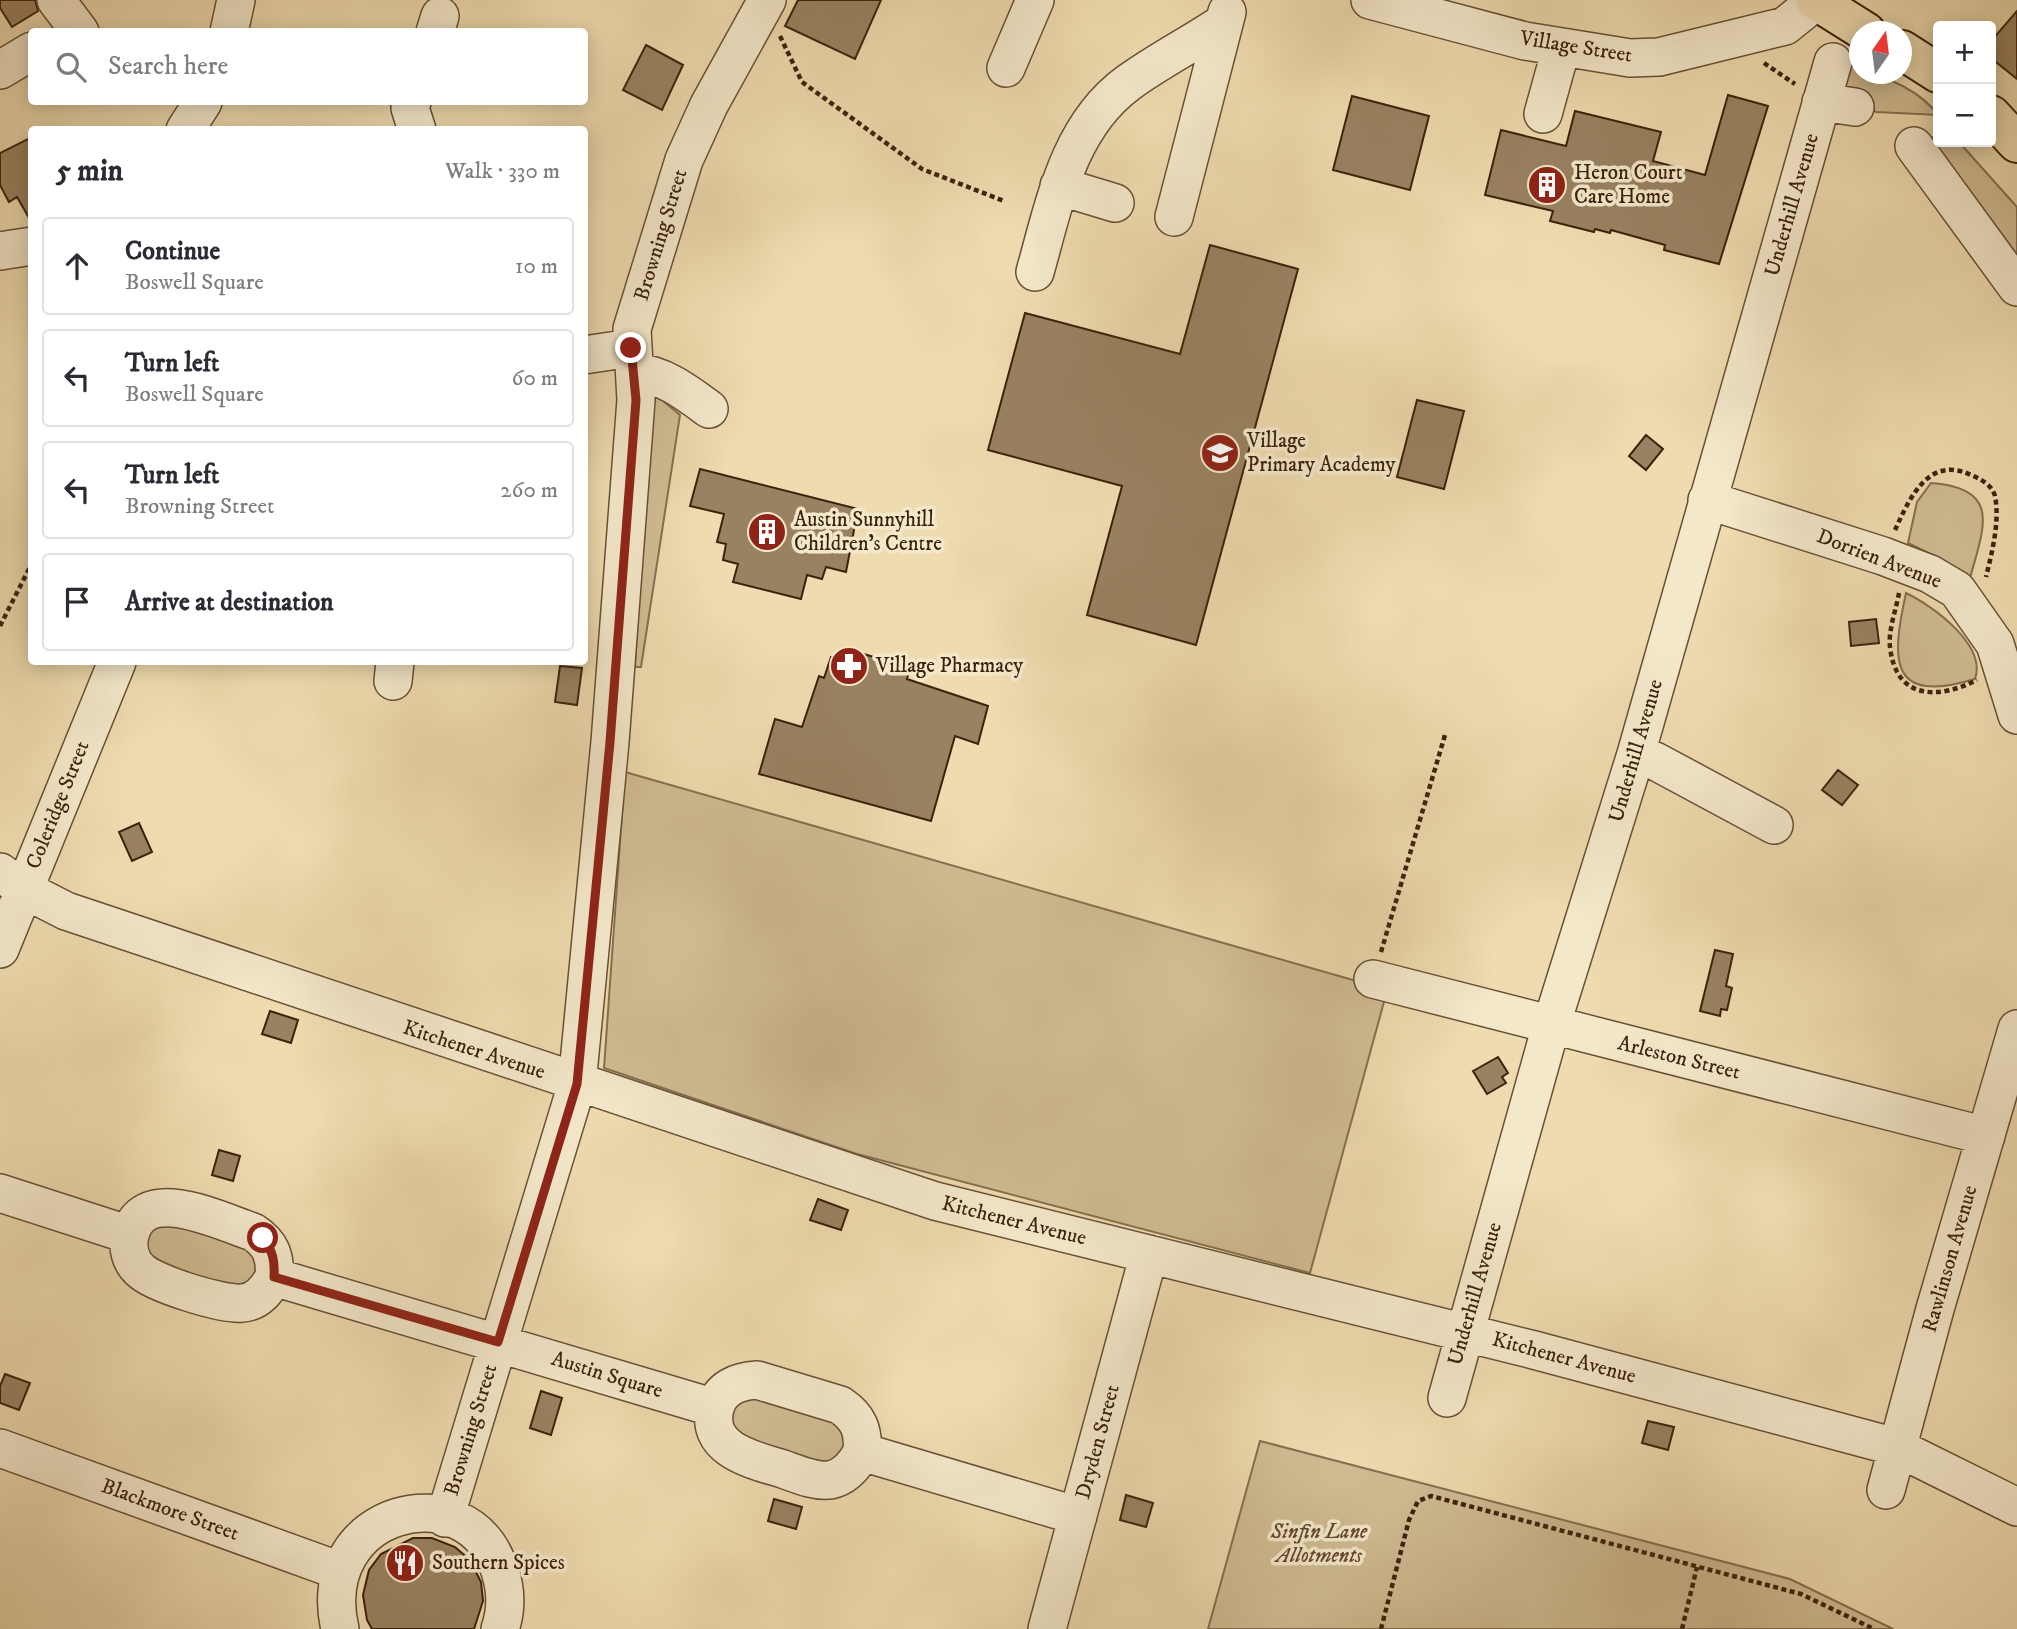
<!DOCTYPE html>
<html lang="en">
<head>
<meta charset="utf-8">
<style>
	:root { --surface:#fff; --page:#f7f7f7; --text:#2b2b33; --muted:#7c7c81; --line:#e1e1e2 }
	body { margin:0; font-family:"IM FELL DW Pica",serif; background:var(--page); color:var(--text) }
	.controls { position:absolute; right:21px; top:21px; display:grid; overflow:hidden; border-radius:7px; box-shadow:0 4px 18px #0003 }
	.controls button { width:63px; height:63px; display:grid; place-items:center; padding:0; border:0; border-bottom:2px solid var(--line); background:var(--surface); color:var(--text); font:35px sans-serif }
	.compass { position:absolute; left:1849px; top:21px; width:63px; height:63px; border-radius:50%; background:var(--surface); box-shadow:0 4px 18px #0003; rotate:14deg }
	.stop { position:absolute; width:21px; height:21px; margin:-16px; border:5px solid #8f2418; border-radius:50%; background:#fff }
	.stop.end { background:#8f2418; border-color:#fff; box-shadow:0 2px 7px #0008 }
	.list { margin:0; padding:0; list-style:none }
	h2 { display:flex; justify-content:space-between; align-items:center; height:91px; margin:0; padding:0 28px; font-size:30px }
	h2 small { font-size:23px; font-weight:400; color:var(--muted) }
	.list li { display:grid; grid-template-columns:46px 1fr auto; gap:21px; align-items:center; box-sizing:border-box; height:98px; margin:0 14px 14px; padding:0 14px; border:2px solid var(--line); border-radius:7px }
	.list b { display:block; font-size:26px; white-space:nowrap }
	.list p { margin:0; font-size:23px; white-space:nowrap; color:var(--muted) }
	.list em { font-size:23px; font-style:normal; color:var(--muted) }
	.icon { flex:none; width:38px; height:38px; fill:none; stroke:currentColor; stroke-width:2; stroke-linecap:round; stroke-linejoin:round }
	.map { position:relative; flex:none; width:2017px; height:1629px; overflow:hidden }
	.search { position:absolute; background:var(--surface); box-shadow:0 4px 18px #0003; left:28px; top:28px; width:560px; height:77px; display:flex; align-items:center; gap:18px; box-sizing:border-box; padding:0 24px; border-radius:7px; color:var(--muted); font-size:26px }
	.panel { position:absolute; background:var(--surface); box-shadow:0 4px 18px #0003; left:28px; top:126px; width:560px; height:539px; border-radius:7px }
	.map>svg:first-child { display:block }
</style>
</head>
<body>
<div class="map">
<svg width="2017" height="1629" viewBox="0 0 2017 1629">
	<rect width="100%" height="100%" fill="#eedbaf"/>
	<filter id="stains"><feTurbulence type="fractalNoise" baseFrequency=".00286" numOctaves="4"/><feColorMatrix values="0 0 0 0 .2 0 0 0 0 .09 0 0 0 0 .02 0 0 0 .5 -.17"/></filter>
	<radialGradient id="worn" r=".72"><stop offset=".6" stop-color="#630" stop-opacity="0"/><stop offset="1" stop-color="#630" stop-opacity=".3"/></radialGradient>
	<!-- green -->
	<path fill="#d0bc93" stroke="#866f50" stroke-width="2" d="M1847,65L1859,68L1860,74C1887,74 1922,93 1938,115L1876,112L1847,93L1844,83Z
		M1938,137V142H1959L2017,207V255L2010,256L1914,140Z
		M651,391L680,415L641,667H635Z
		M1931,483C2002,488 1984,527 1970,578L1945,561L1908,543L1917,502Z
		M1906,593C1933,606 1987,645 1975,679C1889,705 1891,661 1906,593Z
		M625,772L1360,982L1358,991L1385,998L1310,1273L857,1154L604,1068Z
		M161,1215L264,1252L254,1291L146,1263L140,1231Z
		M736,1391L852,1426L841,1468L742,1449L724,1404Z
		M1260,1441L1790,1579L1893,1629H1208Z"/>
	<!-- building -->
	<path fill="#998261" stroke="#3c220c" stroke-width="2" d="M0,0H35L38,11L12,27L0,8Z
		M798,0H881L855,59L785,26Z
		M2017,11V79L1991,58V41Z
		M646,45L683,65L662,110L623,90Z
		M1728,95L1768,106L1719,264L1664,250L1665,245L1611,230L1610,233L1595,229L1594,232L1550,221L1553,211L1485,195L1501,130L1566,146L1575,111L1661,132L1653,161L1705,175Z
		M1352,96L1429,116L1410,190L1333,170Z
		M32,137V223L17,197L9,202L0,185V153Z
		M1210,245L1298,269L1196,645L1087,615L1122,486L988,450L1025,313L1180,354Z
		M1417,400L1464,411L1444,489L1397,477Z
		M1646,435L1663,449L1646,470L1629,456Z
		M700,469L858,509L846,572L826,567L822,579L807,575L801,599L733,582L738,564L723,560L726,544L717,542L724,514L690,506Z
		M1876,619L1879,643L1851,646L1849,622Z
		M844,648L910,668L907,679L988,706L978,744L955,736L931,821L759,774L775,719L802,727L819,676L824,678L831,657L841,659Z
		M560,666L582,668L577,705L555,702Z
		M1838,770L1858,785L1842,805L1822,790Z
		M139,823L152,852L132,861L119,832Z
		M1715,950L1733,954L1726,986L1732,988L1727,1010L1721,1009L1720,1016L1700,1011Z
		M270,1011L298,1020L291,1043L262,1034Z
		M1498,1057L1508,1073L1502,1077L1506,1083L1487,1094L1473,1071Z
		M219,1150L240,1156L233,1181L212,1175Z
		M818,1199L848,1210L841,1230L810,1220Z
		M5,1374L30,1383L19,1410L0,1403V1386Z
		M541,1391L562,1398L551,1435L530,1428Z
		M1648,1421L1674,1427L1668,1450L1642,1443Z
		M1126,1495L1153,1503L1146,1527L1120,1520Z
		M774,1499L802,1507L796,1529L768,1521Z
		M413,1538H432L455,1547L470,1560L481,1582L483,1601L474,1629H372L367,1620L363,1595L369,1570L381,1554Z"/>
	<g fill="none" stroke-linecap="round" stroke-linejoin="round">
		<defs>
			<path id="minor" d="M56,0L80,32
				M1370,0L1525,41L1630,58L1659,57L1785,26L1816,1
				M229,32L236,0
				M435,32L440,16
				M1006,68L1035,0
				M0,70L32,51
				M412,102L410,108L417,130
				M1821,102L1855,107
				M1543,114L1561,49
				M185,130L203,102
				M1914,146L2017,287
				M1059,186L1115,203
				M1174,217L1227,12
				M0,251L32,246
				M1035,272C1054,205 1068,127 1128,83C1158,61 1192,44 1223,23
				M584,355L631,348
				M635,372C664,375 686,392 709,409
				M1707,500L1883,556L1930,574L1957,590L1995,644L2017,715
				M393,681L395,662
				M1636,754L1655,761L1774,825
				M0,872L23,889L66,911L935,1201L1534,1350L1896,1447L2017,1507
				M0,949L117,662
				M1373,979L1986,1136
				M0,1193L130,1235C143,1182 219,1221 253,1232C270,1243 276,1256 274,1277
				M130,1235C127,1247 130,1261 140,1270C154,1284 223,1305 242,1303C258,1302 267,1290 274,1277L715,1408C720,1388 738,1381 757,1380L840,1405C858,1417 864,1430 862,1452
				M1447,1398L1551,1026L1636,754L1833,62
				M715,1408C705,1450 753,1460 783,1469C797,1474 815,1482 830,1480C846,1477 855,1465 862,1452L1078,1516
				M0,1448L340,1571
				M1886,1490L1935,1309L2017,1029
				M445,1518L577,1084L610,742L636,400L632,329L684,160L709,105L767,0
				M340,1629C312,1509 469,1470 500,1571C506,1590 507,1609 500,1629
				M1047,1629L1149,1254"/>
			<path id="highway" d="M1815,0L1866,32
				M1902,50L1938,73
				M1991,115L2017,143"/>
		</defs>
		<!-- minor casing -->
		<use href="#minor" stroke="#685035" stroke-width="40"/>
		<!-- highway casing -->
		<use href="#highway" stroke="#3c220c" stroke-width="42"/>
		<!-- path -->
		<path stroke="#3c220c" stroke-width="4.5" stroke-dasharray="5 3.5" stroke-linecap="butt" d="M780,36L802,82L922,169L1004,201
			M1764,63L1795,84
			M32,459V491
			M1895,530C1910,497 1929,455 1971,475C1981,479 1992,485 1995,496C2000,522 1992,552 1986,577
			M1899,593C1896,610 1888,631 1890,647C1896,701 1939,699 1977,680
			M0,626L32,563
			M1381,952L1445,735
			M1381,1629L1409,1520L1418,1501L1431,1496L1801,1594L1874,1629
			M1682,1629L1697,1567"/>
		<!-- minor -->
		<use href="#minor" stroke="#f4e8cb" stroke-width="37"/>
		<!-- highway -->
		<use href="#highway" stroke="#eedbaf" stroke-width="38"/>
	</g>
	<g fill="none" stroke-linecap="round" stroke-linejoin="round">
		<!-- route -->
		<path stroke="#8f2418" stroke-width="9" d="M263,1238C273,1251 275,1261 274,1277L498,1342L577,1084L610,742L636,400L631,348"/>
	</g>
	<!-- icons -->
	<defs>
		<symbol id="building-disc" viewBox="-11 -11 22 22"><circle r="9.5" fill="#8f2418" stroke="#f4e8cb"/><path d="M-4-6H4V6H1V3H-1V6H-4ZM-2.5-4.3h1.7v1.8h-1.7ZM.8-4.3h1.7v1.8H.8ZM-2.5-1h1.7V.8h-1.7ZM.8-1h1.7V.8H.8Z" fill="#fff"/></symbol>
		<symbol id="school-disc" viewBox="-11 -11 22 22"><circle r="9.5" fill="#8f2418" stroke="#f4e8cb"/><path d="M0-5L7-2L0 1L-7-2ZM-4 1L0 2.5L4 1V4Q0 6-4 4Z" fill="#fff"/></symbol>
		<symbol id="pharmacy-disc" viewBox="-11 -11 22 22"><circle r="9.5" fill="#8f2418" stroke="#f4e8cb"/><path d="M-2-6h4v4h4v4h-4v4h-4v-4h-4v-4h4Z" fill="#fff"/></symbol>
		<symbol id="restaurant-disc" viewBox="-11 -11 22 22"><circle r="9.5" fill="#8f2418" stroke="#f4e8cb"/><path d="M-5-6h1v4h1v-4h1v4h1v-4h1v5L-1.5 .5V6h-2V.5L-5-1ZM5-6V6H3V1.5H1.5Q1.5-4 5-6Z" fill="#fff"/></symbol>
	</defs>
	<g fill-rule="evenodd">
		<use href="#building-disc" x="1525" y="163" width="44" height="44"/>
		<use href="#school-disc" x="1198" y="431" width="44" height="44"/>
		<use href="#building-disc" x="745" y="510" width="44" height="44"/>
		<use href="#pharmacy-disc" x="827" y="644" width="44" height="44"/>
		<use href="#restaurant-disc" x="383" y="1541" width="44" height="44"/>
	</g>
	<g text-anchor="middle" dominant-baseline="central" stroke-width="7" stroke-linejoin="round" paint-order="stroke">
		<!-- street labels -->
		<g font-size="21" fill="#3c220c" stroke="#f4e8cb">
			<text transform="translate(1576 47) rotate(9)">Village Street</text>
			<text transform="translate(1792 205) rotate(-74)">Underhill Avenue</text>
			<text transform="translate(661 235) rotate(-73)">Browning Street</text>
			<text transform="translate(1879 559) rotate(21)">Dorrien Avenue</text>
			<text transform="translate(1636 751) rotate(-74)">Underhill Avenue</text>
			<text transform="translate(58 805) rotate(-68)">Coleridge Street</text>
			<text transform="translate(474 1050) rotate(18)">Kitchener Avenue</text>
			<text transform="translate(1679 1058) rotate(14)">Arleston Street</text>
			<text transform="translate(1014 1221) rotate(14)">Kitchener Avenue</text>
			<text transform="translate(1950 1259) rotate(-74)">Rawlinson Avenue</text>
			<text transform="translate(1475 1294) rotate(-74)">Underhill Avenue</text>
			<text transform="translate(1564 1358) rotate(15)">Kitchener Avenue</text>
			<text transform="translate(607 1375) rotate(17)">Austin Square</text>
			<text transform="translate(471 1430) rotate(-73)">Browning Street</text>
			<text transform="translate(1098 1442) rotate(-75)">Dryden Street</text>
			<text transform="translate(170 1510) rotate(20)">Blackmore Street</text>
		</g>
		<!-- poi labels -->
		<g font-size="21" fill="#3c220c" stroke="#f4e8cb" text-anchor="start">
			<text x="1574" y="173">Heron Court<tspan x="1574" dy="24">Care Home</tspan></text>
			<text x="1247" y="441">Village<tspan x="1247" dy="24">Primary Academy</tspan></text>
			<text x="794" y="520">Austin Sunnyhill<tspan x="794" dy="24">Children's Centre</tspan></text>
			<text x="876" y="666">Village Pharmacy</text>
			<text x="432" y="1563">Southern Spices</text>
		</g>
		<!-- park labels -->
		<g font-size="21" font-style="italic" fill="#61482e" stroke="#f4e8cb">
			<text x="1319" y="1532">Sinfin Lane<tspan x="1319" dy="24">Allotments</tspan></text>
		</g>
	</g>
	<rect width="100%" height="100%" filter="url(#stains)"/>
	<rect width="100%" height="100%" fill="url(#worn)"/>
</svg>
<div class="controls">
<button>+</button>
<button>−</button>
</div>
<svg class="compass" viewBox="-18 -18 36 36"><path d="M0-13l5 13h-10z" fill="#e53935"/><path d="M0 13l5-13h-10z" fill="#7c7c81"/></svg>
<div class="stop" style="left:263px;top:1238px"></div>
<div class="stop end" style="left:631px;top:348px"></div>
<div class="search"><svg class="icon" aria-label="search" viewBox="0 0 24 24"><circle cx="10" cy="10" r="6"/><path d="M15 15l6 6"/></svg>Search here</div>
<section class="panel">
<h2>5 min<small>Walk · 330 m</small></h2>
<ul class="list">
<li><svg class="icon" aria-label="ahead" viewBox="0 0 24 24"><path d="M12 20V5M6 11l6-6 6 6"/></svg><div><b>Continue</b><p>Boswell Square</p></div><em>10 m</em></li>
<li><svg class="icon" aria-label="left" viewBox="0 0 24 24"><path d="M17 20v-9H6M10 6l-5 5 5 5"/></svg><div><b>Turn left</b><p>Boswell Square</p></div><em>60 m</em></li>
<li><svg class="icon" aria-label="left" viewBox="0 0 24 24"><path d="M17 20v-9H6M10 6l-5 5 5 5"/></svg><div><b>Turn left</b><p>Browning Street</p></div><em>260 m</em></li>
<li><svg class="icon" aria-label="arrive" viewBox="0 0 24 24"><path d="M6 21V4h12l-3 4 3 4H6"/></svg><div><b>Arrive at destination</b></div></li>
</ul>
</section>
</div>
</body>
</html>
